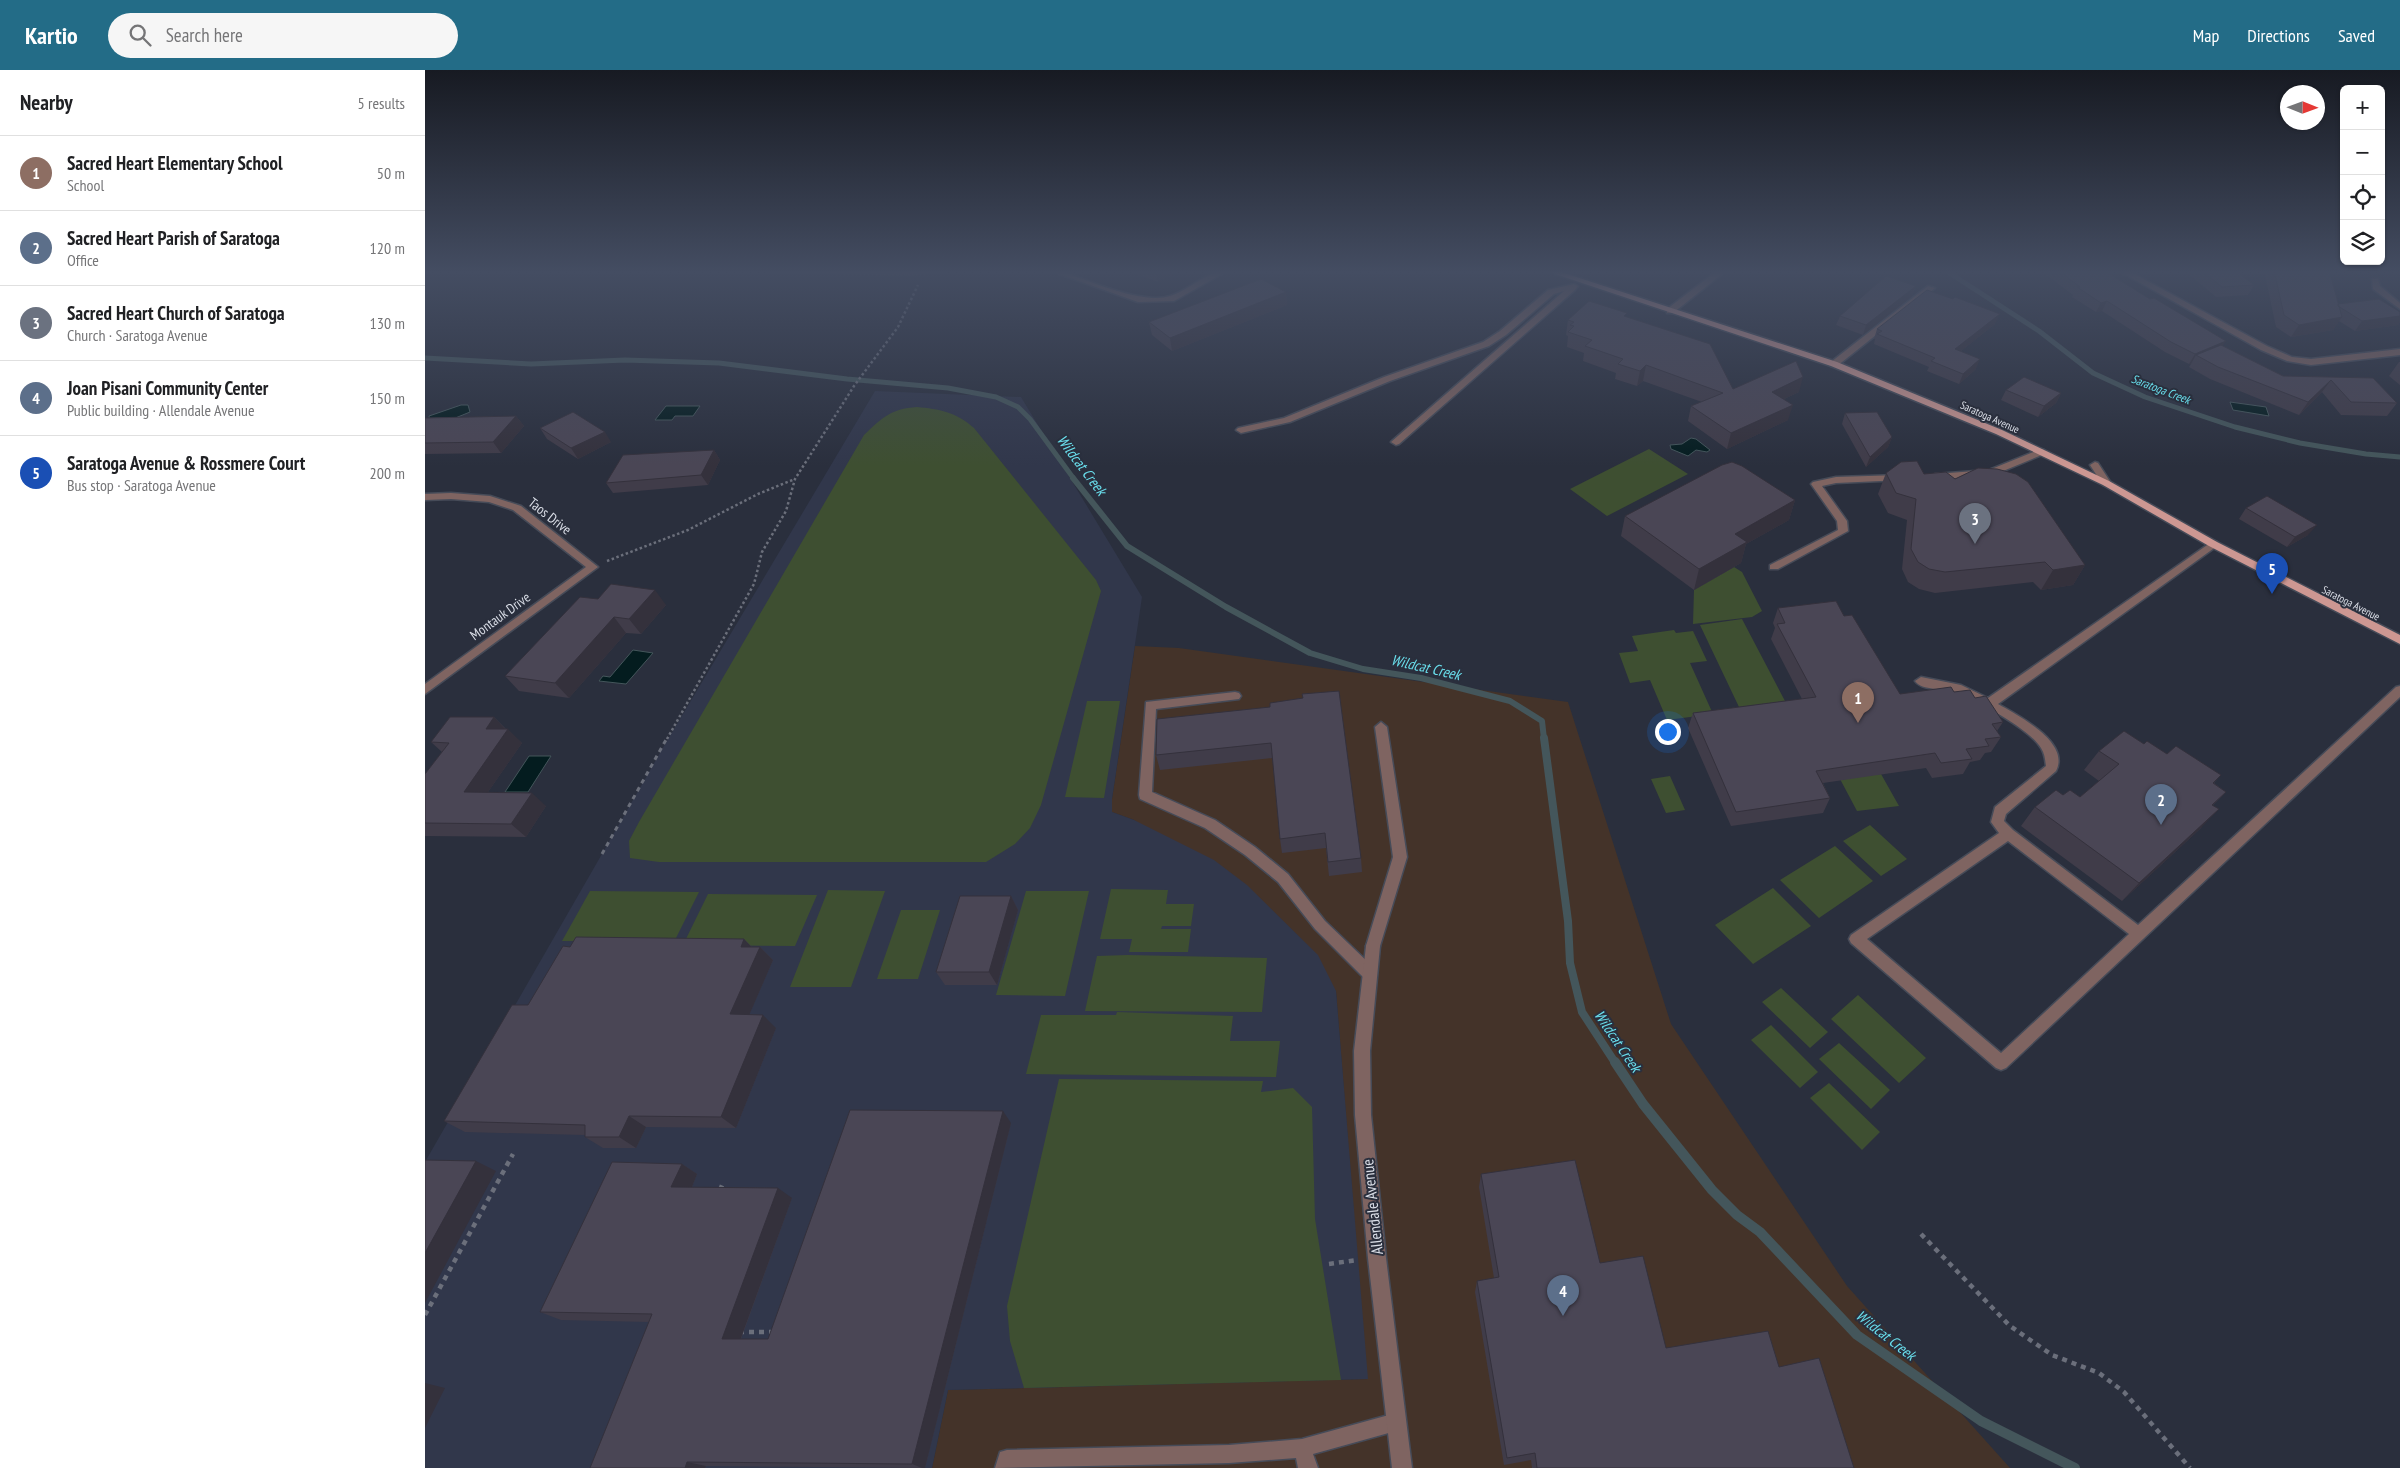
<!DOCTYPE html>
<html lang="en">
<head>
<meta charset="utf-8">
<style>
	:root { --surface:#fff; --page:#f6f6f6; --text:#202124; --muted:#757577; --line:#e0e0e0; --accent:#236c87 }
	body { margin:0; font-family:"PT Sans Narrow",sans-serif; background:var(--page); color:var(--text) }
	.controls { position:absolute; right:15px; top:15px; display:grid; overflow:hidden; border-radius:8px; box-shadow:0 1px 4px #0004 }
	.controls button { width:45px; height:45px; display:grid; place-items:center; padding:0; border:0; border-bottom:1px solid var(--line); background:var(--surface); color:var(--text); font:25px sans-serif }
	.compass { position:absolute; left:1855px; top:15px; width:45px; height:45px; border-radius:50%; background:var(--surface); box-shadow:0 1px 4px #0004; rotate:91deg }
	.you { position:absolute; left:1242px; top:661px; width:18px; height:18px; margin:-12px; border:4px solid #fff; border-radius:50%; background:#1a73e8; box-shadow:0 0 0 8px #1a73e833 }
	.badge { display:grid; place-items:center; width:32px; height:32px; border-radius:50%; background:var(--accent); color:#fff; font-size:16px; font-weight:700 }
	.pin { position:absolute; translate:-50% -41px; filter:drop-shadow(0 1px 2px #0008) }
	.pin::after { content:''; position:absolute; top:26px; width:18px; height:15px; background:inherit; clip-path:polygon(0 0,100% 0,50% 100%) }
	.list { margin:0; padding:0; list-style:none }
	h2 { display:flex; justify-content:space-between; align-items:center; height:65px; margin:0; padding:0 20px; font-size:21px }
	h2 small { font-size:16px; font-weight:400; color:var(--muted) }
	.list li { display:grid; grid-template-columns:32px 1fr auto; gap:15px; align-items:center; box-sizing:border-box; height:75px; padding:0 20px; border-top:1px solid var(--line) }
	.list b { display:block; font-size:19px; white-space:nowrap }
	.list p { margin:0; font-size:16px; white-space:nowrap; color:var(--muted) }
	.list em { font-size:16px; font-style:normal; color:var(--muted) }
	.icon { flex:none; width:28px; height:28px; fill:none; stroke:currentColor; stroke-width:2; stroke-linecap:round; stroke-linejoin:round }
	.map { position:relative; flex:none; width:1975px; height:1398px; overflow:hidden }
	header { display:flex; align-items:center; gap:30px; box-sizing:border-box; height:70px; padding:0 25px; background:var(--accent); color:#fff }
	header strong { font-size:24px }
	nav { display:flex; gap:28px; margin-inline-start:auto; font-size:18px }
	.search { width:350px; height:45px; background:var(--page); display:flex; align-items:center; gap:12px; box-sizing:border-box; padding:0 18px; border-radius:28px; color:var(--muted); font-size:19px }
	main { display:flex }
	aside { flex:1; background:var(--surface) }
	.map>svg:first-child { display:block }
</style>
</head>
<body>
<header>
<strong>Kartio</strong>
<div class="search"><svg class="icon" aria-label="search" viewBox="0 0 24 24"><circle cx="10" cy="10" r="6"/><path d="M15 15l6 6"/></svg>Search here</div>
<nav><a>Map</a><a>Directions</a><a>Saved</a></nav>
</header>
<main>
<aside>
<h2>Nearby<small>5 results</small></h2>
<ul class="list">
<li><span class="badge" style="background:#8d6e63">1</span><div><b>Sacred Heart Elementary School</b><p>School</p></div><em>50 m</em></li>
<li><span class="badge" style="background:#5c6f8a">2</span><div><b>Sacred Heart Parish of Saratoga</b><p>Office</p></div><em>120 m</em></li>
<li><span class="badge" style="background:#6b7280">3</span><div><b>Sacred Heart Church of Saratoga</b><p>Church · Saratoga Avenue</p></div><em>130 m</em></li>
<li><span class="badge" style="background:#5c6f8a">4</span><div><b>Joan Pisani Community Center</b><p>Public building · Allendale Avenue</p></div><em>150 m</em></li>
<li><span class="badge" style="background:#1a4fb4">5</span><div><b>Saratoga Avenue &amp; Rossmere Court</b><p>Bus stop · Saratoga Avenue</p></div><em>200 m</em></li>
</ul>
</aside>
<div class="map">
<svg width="1975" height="1398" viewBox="0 0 1975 1398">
	<rect width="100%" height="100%" fill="#2a2f3d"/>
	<!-- commercial -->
	<path fill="#443329" d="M710,576L754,578L1143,632L1246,954L1422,1216L1585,1398H507L523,1320L942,1309L911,921L709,750L687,742V729Z"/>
	<!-- built -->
	<path fill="#31374b" d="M450,321L596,327L717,527L687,729V742L709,750L789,790L822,815L893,885L911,921L943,1309L523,1320L507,1398H0V1092L239,676Z"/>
	<!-- green -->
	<path fill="#3e4f31" d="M492,337C514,339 531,342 549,358L671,510L676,521L616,735L605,758L590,774L561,792H234L205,788L204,771L214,752L439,365C457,348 465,339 492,337Z
		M1224,379L1263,404L1182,446L1145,419Z
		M1309,497L1317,502L1337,541L1327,547L1268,554L1269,520Z
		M1317,549L1360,631L1314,637L1275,555Z
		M1249,560L1251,563L1268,561L1282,591L1265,593L1288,644L1242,650L1225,610L1205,613L1194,583L1213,581L1207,566Z
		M662,631H695L679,728L640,727Z
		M1456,704L1474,736L1432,741L1415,709Z
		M1245,706L1260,740L1241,743L1226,709Z
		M1445,755L1482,789L1456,806L1418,771Z
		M1410,776L1448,811L1394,848L1355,810Z
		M1348,818L1386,856L1328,894L1290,855Z
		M686,819L743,820L741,834H769L766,856H737L736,859H766L763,882H704L707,869H675Z
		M403,820L460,821L426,917H365Z
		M165,821L274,822L249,872L137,871Z
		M601,821H664L640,926L571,925Z
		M283,824L392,825L370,876L258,875Z
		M476,840H515L493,909H452Z
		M703,885L842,888L837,942L660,941L672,886Z
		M1356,918L1403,962L1385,978L1337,932Z
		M1433,925L1501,988L1474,1013L1406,949Z
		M692,942L808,946L805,971H855L851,1007L601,1004L616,945H691Z
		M1346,955L1393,1002L1375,1018L1326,970Z
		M1414,973L1465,1020L1446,1039L1394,989Z
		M634,1009L838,1011L836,1022L868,1018L887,1037L890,1149L916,1310L599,1318L585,1271L582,1236Z
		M1404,1013L1455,1062L1437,1080L1385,1028Z"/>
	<!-- water -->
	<path fill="#041c1f" stroke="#44565b" d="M1805,332L1841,337L1844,346L1808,340Z
		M36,335H43L45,342L18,353H5L4,346Z
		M241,336H275L268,346H250L247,350H230Z
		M1266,368L1271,369L1285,380L1282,382L1271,380L1263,386L1246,379L1245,375L1257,374Z
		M208,580L228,583L201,614L174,611L178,606L185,607Z
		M104,686H126L103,722H80Z"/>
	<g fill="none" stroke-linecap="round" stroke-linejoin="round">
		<!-- stream-far3 -->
		<path stroke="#44565b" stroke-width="5" d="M1520,200L1614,261L1668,303L1720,327L1810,357L1875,373L1941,384L1975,387
			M0,288L106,294L200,290L294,293L422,309L523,318L571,327L593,337L605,349L649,409"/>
		<!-- stream-far2 -->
		<path stroke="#44565b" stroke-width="6" d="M648,408L702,476L801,537L885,583L938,599L996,608L1085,631L1117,651L1119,669"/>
		<!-- stream-far1 -->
		<path stroke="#44565b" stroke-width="8" d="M1119,668L1143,851L1145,893L1157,942L1191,994"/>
		<!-- stream -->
		<path stroke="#44565b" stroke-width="10" d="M1190,992L1218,1034L1287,1120L1312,1145L1335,1162L1432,1265L1556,1351L1650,1398"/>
		<defs>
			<path id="service" d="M1616,379L1619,380V384L1566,406L1510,410L1505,407L1510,404L1564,400Z
				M1475,405L1478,406V410L1411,413L1397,416L1422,451L1423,461L1353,499H1345V495L1413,460L1412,451L1386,414L1388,412L1411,407Z
				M1788,471L1792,472V476L1573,634C1592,645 1646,672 1631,701L1581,744L1579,751L1588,760L1713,855L1971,617L1975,616V627L1581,998L1576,1000L1571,998L1426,873L1424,869L1426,865L1574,763L1566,752L1570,737L1621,696C1620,690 1620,684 1616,678C1605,659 1551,630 1530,622C1519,618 1497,621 1490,611L1496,607L1536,615L1563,628ZM1583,771L1704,864L1576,983L1442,869Z
				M810,622L814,623L816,626L814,629L731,639L727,722L790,750L830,777L863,804L900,851L949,898L951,903L949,908L944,909L939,908L890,859L853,812L820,785L780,758L715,729L714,725L721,632Z
				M956,652L962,657L982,787L955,876L953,880L948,882L943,880L941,876L968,787L950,657Z
				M971,1343L978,1345L980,1352L978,1359L888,1384L893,1398H873L871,1388L804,1393L570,1398L575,1382L582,1380L804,1375L877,1369Z"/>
			<path id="minor" d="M345,200H518L514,202L486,204L349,202Z
				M623,200H634C662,210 717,235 745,226C765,220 782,200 804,200L749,231L713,232Z
				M1293,200H1302L1248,243H1242V239Z
				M1692,200H1702L1842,276L1867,287L1886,289L1975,279V285L1886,295L1862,291L1836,280Z
				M1947,209H1953L1955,216L1975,233V239L1948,219Z
				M1149,214L1153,216L1150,220L974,374L971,375L966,372L1139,221L1129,224L1081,265L1064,276L965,311L865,352L816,363L811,360L813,358L859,348L959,307L1058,272L1075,261L1123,220Z
				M1503,216L1510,218L1412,296H1406V292Z
				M1670,392L1673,393L1686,413L1684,415L1681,416L1678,415L1665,395Z
				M26,423L65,426L96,436L173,497L0,624V614L161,497L88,440L64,432L26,429L0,430V424Z
				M948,870L953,872L955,876L945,981L946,1045L961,1188L987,1398H967L943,1188L930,1045L929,981L941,876L943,872Z"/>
			<path id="primary" d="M1118,200H1130L1412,292L1577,360L1684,411L1792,472L1975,565V574L1784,476L1678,415L1571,364L1406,296Z"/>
		</defs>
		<!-- service casing -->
		<use href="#service" stroke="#464b58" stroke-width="3"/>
		<!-- minor casing -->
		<use href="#minor" stroke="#464b58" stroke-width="3"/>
		<!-- primary casing -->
		<use href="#primary" stroke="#464b58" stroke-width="3"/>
		<!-- path-far2 -->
		<path stroke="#6b6f7b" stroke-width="2.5" stroke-dasharray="2.5 2.5" stroke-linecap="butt" d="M182,491L263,460L333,424L370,409
			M242,669L329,514L337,482L361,441L370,409L429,316L473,257L493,215"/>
		<!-- path-far1 -->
		<path stroke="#6b6f7b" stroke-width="3" stroke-dasharray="4.5 4.5" stroke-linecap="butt" d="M177,784L242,668"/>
		<!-- path -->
		<path stroke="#6b6f7b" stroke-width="4.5" stroke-dasharray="5 5" stroke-linecap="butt" d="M295,1120L298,1113
			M1496,1164L1585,1256L1627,1285L1674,1303L1699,1322L1765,1398
			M904,1194L932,1190
			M0,1245L88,1084
			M314,1262H348"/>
		<!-- service -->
		<use href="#service" fill="#7f6461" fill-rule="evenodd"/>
		<!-- minor -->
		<use href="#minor" fill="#7f6461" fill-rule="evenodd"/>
		<!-- primary -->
		<use href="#primary" fill="#cd9792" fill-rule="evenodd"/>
	</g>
	<!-- wall -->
	<path fill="#403c49" d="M701,200H753L733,212Z
		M1615,200H1678L1798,276L1858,306L1948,308L1972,333L1962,346L1916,345L1897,322L1874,345L1785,309L1764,297L1766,294H1764L1740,282L1677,241L1671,242L1647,227L1648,225Z
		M1759,200H1810L1829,215L1823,225L1791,227Z
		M1839,200H1904L1913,234L1975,246V252L1973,255L1930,261L1914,251L1908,260L1866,267L1851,257Z
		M1491,216L1487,226L1438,265L1411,255L1415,246Z
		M861,222L862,235L747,281L727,265L724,252Z
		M1201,247L1308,319L1374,322L1359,329L1363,350L1302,379L1263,351L1266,336L1277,332L1218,311L1212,316L1190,309L1191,303L1158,291L1159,283L1142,277L1143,266L1141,265L1143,250Z
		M1570,254L1536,281L1551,299L1534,314L1502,301L1504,297L1449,274L1450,269H1449L1452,259Z
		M1974,292H1975V315L1964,306Z
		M1581,320L1636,323L1631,333L1613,347L1576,330Z
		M1420,343L1467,367L1463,377L1441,397L1417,354Z
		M91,346L99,356L76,383L0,384V348Z
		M115,358L186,372L153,389L122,369Z
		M289,380L295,390L283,415L188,423L181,413Z
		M1461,403L1499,404L1660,495L1648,515L1616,520L1608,512L1510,523L1494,519L1483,512L1477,499L1482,450L1463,443L1453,424Z
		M1370,430L1364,450L1321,474L1316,493L1269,520L1196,466L1200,446Z
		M1821,438L1883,465L1862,477L1814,449Z
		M173,529L241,535L216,564L201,563L144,628L94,621L80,606Z
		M1353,538L1419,546L1475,624L1529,622L1550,628L1578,652L1572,661L1576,667L1566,682L1560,683L1555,690L1545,692L1538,704L1507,708L1501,698L1398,713L1405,728L1398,743L1306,756L1263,658L1268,643L1377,629L1346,569L1350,558L1348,553Z
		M845,637L936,788L937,802L904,806L901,778L857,783L855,769L848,688L735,700L731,685Z
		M69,647L81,659L97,673L63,722L121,736L101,767L0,766V704L17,682L6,672Z
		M1719,674L1742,684L1796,705L1789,713L1801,722L1788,735L1776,758L1697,831L1596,756L1610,737L1638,725L1655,727L1674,711L1659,700L1674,681Z
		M586,826L593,840L572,915H520L511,902Z
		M319,869L327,877H335L348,890L324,945L351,958L311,1058L221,1057L211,1078H178L160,1067V1065L40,1062L19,1051L145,877Z
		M586,1053L500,1398L281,1396L280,1398H165L224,1252L136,1250L115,1242L257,1094L272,1104L267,1117L367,1128L316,1269H343Z
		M1056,1104L1175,1193L1241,1278L1354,1297L1429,1398H1107L1106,1390L1079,1395L1050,1222L1052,1211L1069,1208L1054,1117Z"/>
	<!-- shaded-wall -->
	<path fill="#34313c" d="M735,200H753L733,212L731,202Z
		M1491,216L1487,226L1438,265L1441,255Z
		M861,222L862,235L747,281L745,268Z
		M1682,231L1677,241L1671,242L1676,233Z
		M1575,244L1570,254L1526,289L1530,279Z
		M1975,246V252L1973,255L1930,261L1937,251Z
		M1917,247L1908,260L1866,267L1874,255Z
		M1801,271L1794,281L1771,285L1766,294H1764L1770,284Z
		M1555,289L1551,299L1534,314L1538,304Z
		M1221,295L1218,311L1212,316L1215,301Z
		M1378,307L1374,322L1342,337L1347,322Z
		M1906,310L1897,322L1874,345L1883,332Z
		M1636,323L1631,333L1613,347L1619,336Z
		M1368,335L1363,350L1302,379L1306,363Z
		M91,346L99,356L76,383L68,372Z
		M180,362L186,372L153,389L146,378Z
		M1467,367L1463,377L1441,397L1445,387Z
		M289,380L295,390L283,415L276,405Z
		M1370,430L1364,450L1321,474L1316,493L1269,520L1274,499L1310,464Z
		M1892,455L1883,465L1862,477L1870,467Z
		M1660,495L1648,515L1616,520L1628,500Z
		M230,520L241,535L216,564L204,549Z
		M189,547L201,563L144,628L130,613Z
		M69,647L82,661L83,659L97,673L54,735L39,722L61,659Z
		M107,723L121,736L101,767L86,754Z
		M1794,739L1776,758L1697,831L1714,813Z
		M586,826L593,840L572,915L564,902Z
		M319,869L332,883L316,877Z
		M335,877L348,890L319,957L305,944Z
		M338,945L351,958L311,1058L296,1047Z
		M578,1041L586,1053L500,1398H497L487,1394Z
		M204,1046L221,1057L211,1078L194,1067Z
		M51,1091L71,1101L0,1233V1183Z
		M257,1094L272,1104L263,1127L246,1117Z
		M353,1118L367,1128L313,1276L297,1269Z
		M0,1313L20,1318L0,1358Z
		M262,1392L281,1396L280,1398H260Z"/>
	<!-- building -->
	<path fill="#4a4655" stroke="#34313c" d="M724,200H735L731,202Z
		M1633,200H1678L1725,229L1729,228L1801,271L1770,284L1746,272L1682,231L1676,233L1652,217H1655Z
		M1776,200H1810L1829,215L1797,217Z
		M1849,200H1904L1917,247L1874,255L1859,245Z
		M1461,206L1491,216L1441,255L1415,246Z
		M836,209L861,222L745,268L724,252Z
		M1502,220L1528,229L1530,227L1575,244L1530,279L1555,289L1538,304L1506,291L1510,288L1452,264L1457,261L1452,259Z
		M1954,229L1975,242V246L1937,251L1913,236V234Z
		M1164,231L1202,243L1199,246L1285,274L1308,319L1371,291L1378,307L1347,322L1368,335L1306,363L1266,336L1298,323L1221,295L1215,301L1193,294L1198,289L1160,276L1167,270L1143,262L1149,256L1145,255L1149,252L1143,250Z
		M1796,275L1858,306L1948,308L1972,333L1926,332L1906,310L1883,332L1793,297L1771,285Z
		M1599,307L1636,323L1619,336L1581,320Z
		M148,342L180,362L146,378L115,358Z
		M1452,342L1467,367L1445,387L1420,343Z
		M91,346L68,372L0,373V348Z
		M289,380L276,405L181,413L198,385Z
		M1492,391L1499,404L1521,402L1530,409L1553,398L1572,399L1591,404L1603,412L1660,495L1628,500L1620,492L1520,502L1504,499L1493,492L1486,479L1491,429L1471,423L1461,403L1476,392Z
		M1307,392L1317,396L1370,430L1310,464L1322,472L1274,499L1200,446L1297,395Z
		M1842,426L1892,455L1870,467L1821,438Z
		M186,514L230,520L204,549L189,547L130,613L80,606L155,527L173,529Z
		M1411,531L1419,546L1427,545L1475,624L1526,617L1529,622L1545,620L1550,628L1561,626L1578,652L1567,654L1576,667L1560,669L1564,676L1541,679L1547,689L1516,693L1510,683L1391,701L1405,728L1311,742L1268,643L1391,627L1352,554L1360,553L1353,538Z
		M914,621L936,788L903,792L900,763L855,769L846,673L731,685L732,649L845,637V633L878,628L877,624Z
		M25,647H69L61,659H83L39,722L107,723L86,754L0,753V704L24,673L6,672Z
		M1699,661L1719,674L1722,671L1742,684L1751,676L1796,705L1788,713L1801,722L1787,735L1794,739L1714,813L1610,737L1631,720L1638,725L1645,720L1655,727L1694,694L1674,681Z
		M535,826H586L564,902H511Z
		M151,867L319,869L316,877H335L305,944L338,945L296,1047L204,1046L194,1067H160V1055L19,1051L87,935H103L138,876L145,877Z
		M425,1040L578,1041L487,1394L262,1392L260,1398H165L227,1244L115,1242L187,1092L257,1094L246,1117L353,1118L297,1269H343Z
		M0,1090L51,1091L0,1183Z
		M1150,1090L1175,1193L1218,1186L1241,1278L1343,1261L1354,1297L1394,1288L1429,1398H1112L1110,1383L1082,1388L1052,1211L1074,1207L1056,1104Z"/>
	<!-- sky -->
	<linearGradient id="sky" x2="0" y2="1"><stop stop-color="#171a22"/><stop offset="0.51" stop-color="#444d62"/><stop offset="1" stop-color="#444d62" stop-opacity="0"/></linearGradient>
	<rect width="1975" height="396" fill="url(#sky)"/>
	<g text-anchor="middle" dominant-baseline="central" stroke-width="4" stroke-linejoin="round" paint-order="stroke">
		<!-- far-street labels -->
		<g font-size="11" fill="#dadee7" stroke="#2a2f3d">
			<text transform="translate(1565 347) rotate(24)">Saratoga Avenue</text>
			<text transform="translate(1926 533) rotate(27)">Saratoga Avenue</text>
		</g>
		<!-- far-water labels -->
		<g font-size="12" font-style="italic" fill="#69deec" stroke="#2a2f3d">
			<text transform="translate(1736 319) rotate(21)">Saratoga Creek</text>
		</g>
		<!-- street labels -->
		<g font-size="14" fill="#dadee7" stroke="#2a2f3d">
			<text transform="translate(125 446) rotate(38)">Taos Drive</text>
			<text transform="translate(75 546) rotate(-36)">Montauk Drive</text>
		</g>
		<!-- water labels -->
		<g font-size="15" font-style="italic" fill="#69deec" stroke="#2a2f3d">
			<text transform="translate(657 395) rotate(53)">Wildcat Creek</text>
			<text transform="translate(1001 597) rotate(13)">Wildcat Creek</text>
			<text transform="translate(1193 971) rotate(56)">Wildcat Creek</text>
			<text transform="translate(1461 1265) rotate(38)">Wildcat Creek</text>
		</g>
		<!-- near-street labels -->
		<g font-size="16" fill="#dadee7" stroke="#2a2f3d">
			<text transform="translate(947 1137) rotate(-96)">Allendale Avenue</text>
		</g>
	</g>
</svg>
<div class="controls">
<button>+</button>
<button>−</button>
<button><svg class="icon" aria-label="locate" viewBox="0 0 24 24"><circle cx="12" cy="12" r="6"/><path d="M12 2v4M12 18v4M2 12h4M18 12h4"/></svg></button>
<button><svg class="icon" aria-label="layers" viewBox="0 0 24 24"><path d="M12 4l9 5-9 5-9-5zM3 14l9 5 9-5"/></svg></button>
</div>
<svg class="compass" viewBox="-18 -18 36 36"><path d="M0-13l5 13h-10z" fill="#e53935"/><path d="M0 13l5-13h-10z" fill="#757577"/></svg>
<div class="you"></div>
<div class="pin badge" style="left:1433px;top:653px;background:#8d6e63">1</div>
<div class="pin badge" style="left:1736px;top:755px;background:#5c6f8a">2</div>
<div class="pin badge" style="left:1550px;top:474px;background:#6b7280">3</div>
<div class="pin badge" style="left:1138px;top:1246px;background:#5c6f8a">4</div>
<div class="pin badge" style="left:1847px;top:524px;background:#1a4fb4">5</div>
</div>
</main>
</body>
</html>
